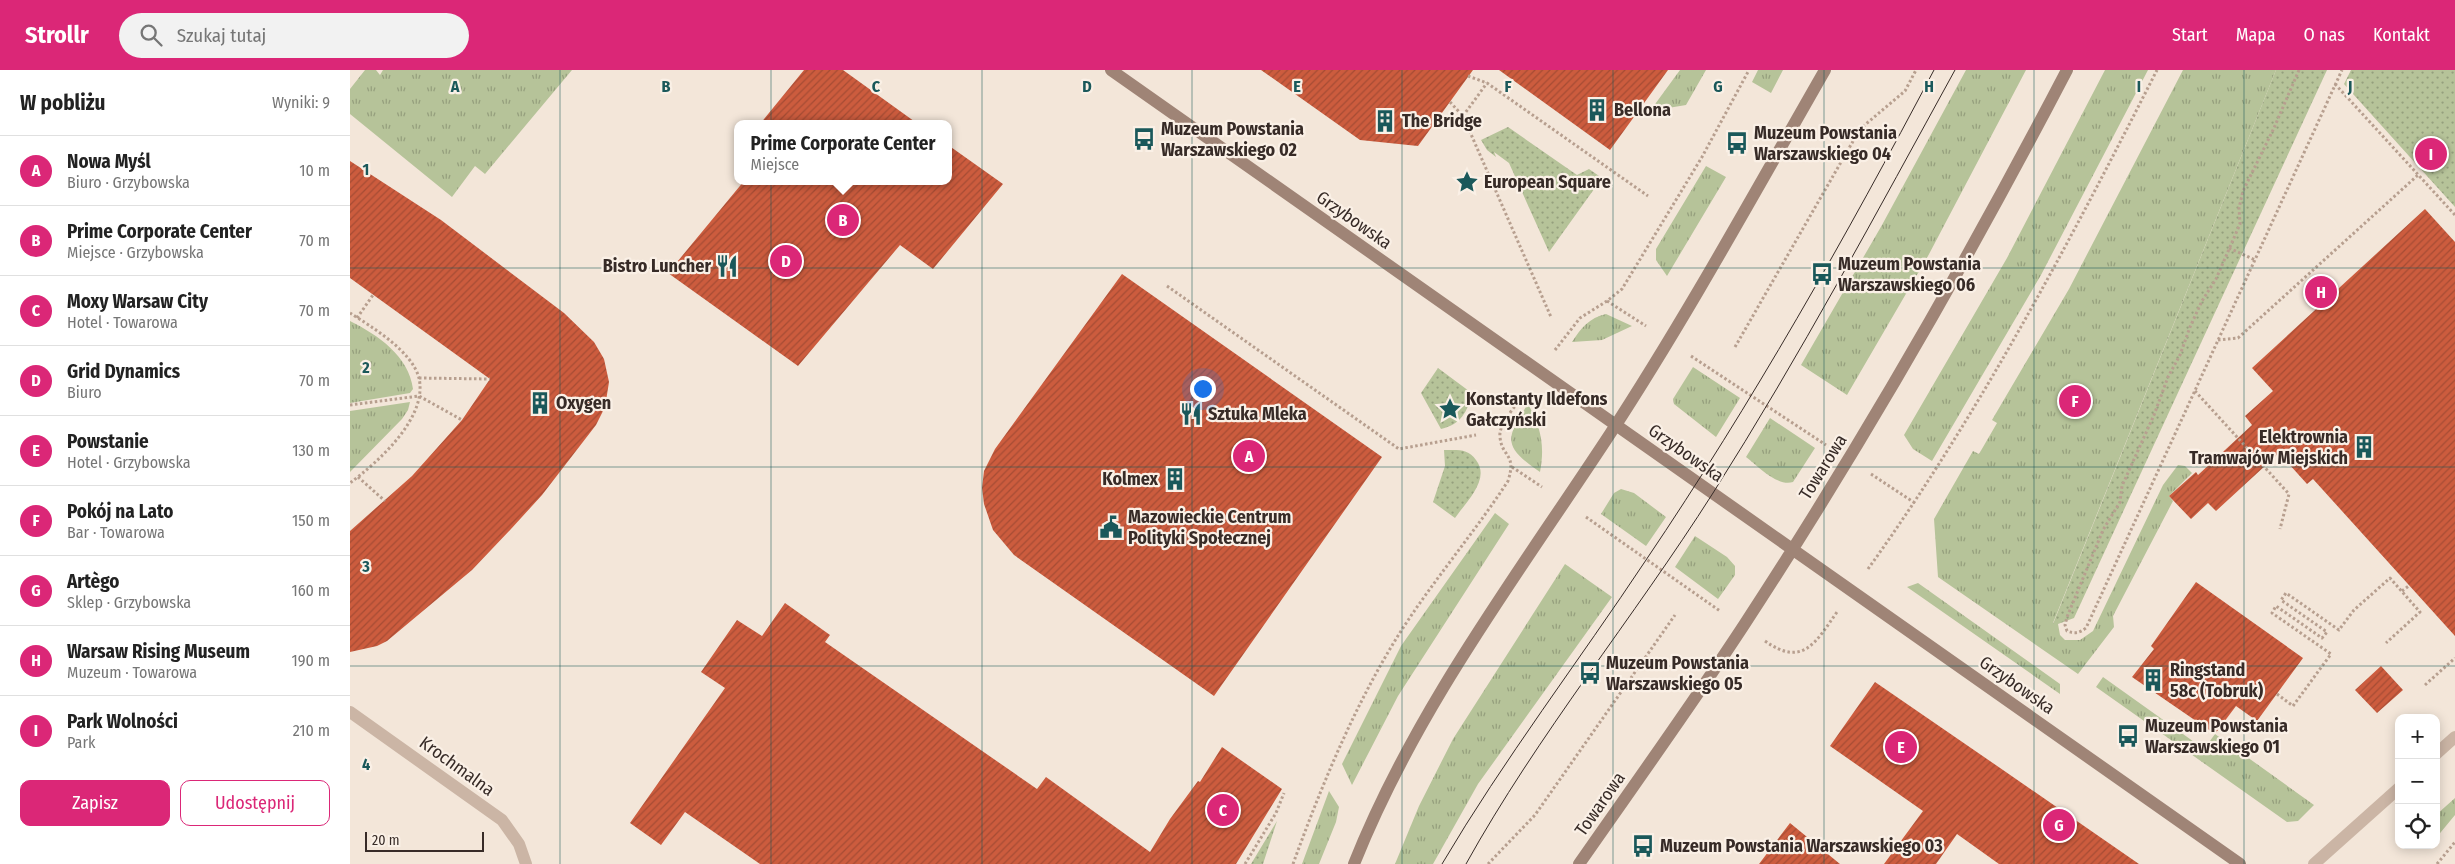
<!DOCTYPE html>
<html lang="pl">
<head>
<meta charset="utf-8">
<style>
	:root { --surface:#fff; --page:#f2f2f2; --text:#222; --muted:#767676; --line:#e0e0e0; --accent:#db2777 }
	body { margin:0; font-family:"Fira Sans Condensed",sans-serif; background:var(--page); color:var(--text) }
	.controls { position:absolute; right:15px; bottom:15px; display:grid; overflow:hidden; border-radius:10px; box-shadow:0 2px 12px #0003 }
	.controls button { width:45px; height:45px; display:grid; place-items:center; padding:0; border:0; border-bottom:1px solid var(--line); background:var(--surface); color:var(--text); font:25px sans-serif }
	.scale { position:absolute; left:15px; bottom:12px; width:119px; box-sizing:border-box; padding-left:5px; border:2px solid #372b27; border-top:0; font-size:14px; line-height:18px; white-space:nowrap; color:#372b27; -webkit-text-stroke:4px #faf0e6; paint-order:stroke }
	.you { position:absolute; left:852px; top:318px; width:18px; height:18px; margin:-12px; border:4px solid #fff; border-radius:50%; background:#1a73e8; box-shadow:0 0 0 8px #1a73e833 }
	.badge { display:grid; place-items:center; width:32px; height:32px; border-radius:50%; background:var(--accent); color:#fff; font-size:16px; font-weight:700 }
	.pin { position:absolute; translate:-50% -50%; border:2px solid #fff; box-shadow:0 1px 5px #0006 }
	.popup { position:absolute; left:384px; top:50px; width:218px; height:65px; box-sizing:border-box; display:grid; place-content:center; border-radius:10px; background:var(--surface); filter:drop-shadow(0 1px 4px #0005); font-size:16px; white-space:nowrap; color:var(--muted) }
	.popup b { font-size:19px; color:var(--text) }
	.popup::after { content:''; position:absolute; left:50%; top:100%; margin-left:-10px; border:10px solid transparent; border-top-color:var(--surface) }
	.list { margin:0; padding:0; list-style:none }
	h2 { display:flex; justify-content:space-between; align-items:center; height:65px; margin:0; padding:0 20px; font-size:21px }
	h2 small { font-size:16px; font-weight:400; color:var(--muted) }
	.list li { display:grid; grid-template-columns:32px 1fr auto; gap:15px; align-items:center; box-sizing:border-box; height:70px; padding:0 20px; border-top:1px solid var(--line) }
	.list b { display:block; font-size:19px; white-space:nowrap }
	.list p { margin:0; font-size:16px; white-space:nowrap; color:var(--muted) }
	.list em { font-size:16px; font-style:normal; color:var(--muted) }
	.actions { display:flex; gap:10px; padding:15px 20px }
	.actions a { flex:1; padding:11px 0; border:1px solid var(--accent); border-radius:10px; text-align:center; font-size:18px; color:var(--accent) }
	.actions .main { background:var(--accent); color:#fff }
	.icon { flex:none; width:28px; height:28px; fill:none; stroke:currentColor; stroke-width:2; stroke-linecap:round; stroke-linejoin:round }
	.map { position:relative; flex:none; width:2105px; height:794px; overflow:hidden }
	header { display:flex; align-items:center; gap:30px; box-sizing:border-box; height:70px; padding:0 25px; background:var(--accent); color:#fff }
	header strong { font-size:24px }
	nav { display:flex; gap:28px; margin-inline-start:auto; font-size:18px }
	.search { width:350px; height:45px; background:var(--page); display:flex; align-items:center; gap:12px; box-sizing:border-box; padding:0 18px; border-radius:28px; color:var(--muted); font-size:19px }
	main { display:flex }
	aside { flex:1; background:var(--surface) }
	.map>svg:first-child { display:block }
</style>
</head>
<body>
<header>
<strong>Strollr</strong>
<div class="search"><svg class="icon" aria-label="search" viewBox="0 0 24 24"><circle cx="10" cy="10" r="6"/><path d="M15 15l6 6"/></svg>Szukaj tutaj</div>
<nav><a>Start</a><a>Mapa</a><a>O nas</a><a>Kontakt</a></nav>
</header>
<main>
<aside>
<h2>W pobliżu<small>Wyniki: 9</small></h2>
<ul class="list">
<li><span class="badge">A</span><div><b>Nowa Myśl</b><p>Biuro · Grzybowska</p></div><em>10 m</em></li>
<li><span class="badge">B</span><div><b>Prime Corporate Center</b><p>Miejsce · Grzybowska</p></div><em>70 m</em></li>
<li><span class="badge">C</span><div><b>Moxy Warsaw City</b><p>Hotel · Towarowa</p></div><em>70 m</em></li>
<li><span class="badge">D</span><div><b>Grid Dynamics</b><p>Biuro</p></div><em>70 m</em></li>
<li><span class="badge">E</span><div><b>Powstanie</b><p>Hotel · Grzybowska</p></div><em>130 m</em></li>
<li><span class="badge">F</span><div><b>Pokój na Lato</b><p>Bar · Towarowa</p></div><em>150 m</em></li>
<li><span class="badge">G</span><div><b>Artègo</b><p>Sklep · Grzybowska</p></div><em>160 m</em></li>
<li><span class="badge">H</span><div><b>Warsaw Rising Museum</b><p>Muzeum · Towarowa</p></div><em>190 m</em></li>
<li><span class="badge">I</span><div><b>Park Wolności</b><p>Park</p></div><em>210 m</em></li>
</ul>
<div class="actions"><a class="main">Zapisz</a><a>Udostępnij</a></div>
</aside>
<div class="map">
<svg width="2105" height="794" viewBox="0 0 2105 794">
	<defs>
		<pattern id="grass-tufts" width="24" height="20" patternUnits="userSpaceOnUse" patternTransform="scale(1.25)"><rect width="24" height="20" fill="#b6c399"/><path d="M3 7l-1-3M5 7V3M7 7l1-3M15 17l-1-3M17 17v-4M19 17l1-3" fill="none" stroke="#959f7d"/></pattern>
		<pattern id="park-dots" width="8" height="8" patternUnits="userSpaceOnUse" patternTransform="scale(1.25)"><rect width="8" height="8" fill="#b6c399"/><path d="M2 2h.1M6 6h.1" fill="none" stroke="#959f7d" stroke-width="1.8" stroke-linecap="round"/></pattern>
		<pattern id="building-hatch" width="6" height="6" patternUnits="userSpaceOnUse" patternTransform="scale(1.25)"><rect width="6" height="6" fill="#cc5c3e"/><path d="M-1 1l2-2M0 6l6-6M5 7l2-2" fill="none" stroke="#a64c34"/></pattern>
	</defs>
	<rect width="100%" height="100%" fill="#f3e6d9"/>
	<!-- grass -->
	<path fill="url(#grass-tufts)" d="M15,0H26L30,5L33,0H222L135,104L125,96L102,127L0,44V19Z
		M1330,0H1356L1336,35L1300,41Z
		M1408,0H1433L1421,23L1402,12Z
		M1616,0H1676L1578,186L1497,325L1451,295L1532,155Z
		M1755,0H1798L1691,205L1582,391L1563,379L1554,365L1657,188Z
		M1833,0H1926L1703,553L1708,554L1710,565L1715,570H1730L1743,561L1813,415L1828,395L1835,396L1842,403L1819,426L1823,431L1763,546L1764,557L1728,604L1588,507L1584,449L1623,381L1629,384L1647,353L1642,350L1719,219Z
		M1356,96L1376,107L1317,206L1306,190V179Z
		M1256,244L1282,256L1252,270L1222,272C1231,258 1239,248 1256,244Z
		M0,251C28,265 59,286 63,319L60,323L0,333Z
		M1343,297L1390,328L1366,367L1324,334L1323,329Z
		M60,332L58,340L52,349L0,402V341Z
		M1178,334C1191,357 1195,376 1190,402C1154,377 1154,370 1178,334Z
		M1420,348L1465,378L1443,412C1427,417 1408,396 1396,387Z
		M1271,419L1284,423L1316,447L1296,476L1251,444L1264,423Z
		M1145,443L1159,454L1048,626L1002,715L992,694L1051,576Z
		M1345,466L1377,487L1385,496V505L1368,529L1325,497Z
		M1215,494L1262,527L1128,714L1083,794H1045L1069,736L1103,669Z
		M1568,513L1710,614V624L1557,517Z
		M1753,607L1854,679L1865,664L1964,735L1948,751L1937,752L1746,617Z
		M979,721L989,737L986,752L969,794H952Z
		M2105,728V745L2086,768V745Z"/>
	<!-- park -->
	<path fill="url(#park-dots)" d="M1926,0H1977L1724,548L1708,554H1703Z
		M2001,0H2105V137L1994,14Z
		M1158,57L1227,105L1239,99L1252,108L1199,182L1159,93L1144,82L1146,87L1137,80L1131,70Z
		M1088,298L1123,324C1116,342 1112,354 1091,359L1071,323Z
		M1094,380C1107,380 1118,378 1126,390C1141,409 1116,432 1105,448L1083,432L1095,396Z
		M927,751L913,794H901Z"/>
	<!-- building -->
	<path fill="url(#building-hatch)" d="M454,0H493L568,54H410Z
		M911,0H1123L1068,76L1010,70Z
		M1149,0H1318L1260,80Z
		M598,75L653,114L583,199L550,175L448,296L318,203L394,111H598Z
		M0,91L91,150L214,243L244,272L254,289L259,312L255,337L246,355L192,425L161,459L122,500L37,571L27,576L0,582V461L62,406L112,350L140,309L0,208Z
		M2075,139L2105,172V566L1963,409L1957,414L1929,383L1866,441L1858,433L1841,449L1819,426L1846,402L1848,405L1902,355L1895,346L1923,321L1902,298Z
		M772,204L1032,387L864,626L664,485L643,460L634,434L632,418L634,401L645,379Z
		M1846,512L1953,588L1907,651L1886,636L1865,664L1782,607L1804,579L1801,576Z
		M435,533L480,565L475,572L687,719L696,707L800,782L820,749L848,711L850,712L872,677L932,719L886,794H410L335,742L311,775L280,753L375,618L351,602L387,550L412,566Z
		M2031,596L2053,620L2027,643L2005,620Z
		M1525,612L1653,700L1789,794H1649L1607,764L1586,794H1534L1573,741L1480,676Z
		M1440,753L1490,794H1409Z"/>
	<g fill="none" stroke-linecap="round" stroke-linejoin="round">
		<!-- path -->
		<path stroke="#b79f8f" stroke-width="3" stroke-dasharray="2.5 2.5" stroke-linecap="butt" d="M1949,0L1924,58L1893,121L1889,138L1890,154L1866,209L1852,231L1840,257L1830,285L1818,307L1804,345L1772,416L1770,432L1753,460L1717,547L1715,555L1717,561C1725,564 1729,563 1736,558L1992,0
			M1118,6L1137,13L1298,126
			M1985,14L2105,145
			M1100,32L1113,46L1201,247
			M1113,46L1137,13
			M1879,178L1905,190
			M817,216L1049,379L1126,365
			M1257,231L1296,256
			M0,243C22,257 62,281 69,308C78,348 28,392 0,413
			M7,248L23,225
			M1868,270L1888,268L2068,105
			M1385,277L1510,59L1555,21L1566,0
			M1205,280L1230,248L1257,231L1272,219L1352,87L1399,0
			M1341,286L1476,375
			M69,308L140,309
			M1845,321L1939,424L1930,459
			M0,335L69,326L112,350
			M1162,397L1192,417
			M1521,404L1565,433
			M8,407L35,431
			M1236,447L1370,541
			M1518,499C1630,343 1720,171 1807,0
			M2052,521L2060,515
			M1415,571C1453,598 1466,572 1487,542
			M2075,615L2105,588
			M1927,624L1943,636L1981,584L1922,543L1926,536L1972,568L1977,562L1931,530L1936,523L1989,560L2004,540L2040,508L2070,542L2036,573
			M895,794L926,743L934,723
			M943,794C971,717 1003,639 1046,569C1080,514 1123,465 1158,411C1167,383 1152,388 1150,367C1148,354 1167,335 1174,324
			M1138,794L1185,745L1325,545
			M2087,794L2105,772"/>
		<!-- street -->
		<path stroke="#cbb5a5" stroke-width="12" d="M0,642L152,750L169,774L176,794
			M2086,684L2105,667
			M1964,794L2049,718"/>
		<!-- secondary -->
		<path stroke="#9f8476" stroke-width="12" d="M761,0L1890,794
			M1004,794C1066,638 1169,503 1260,364C1337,246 1405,122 1475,0
			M1229,794C1284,715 1341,636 1394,555C1511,376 1618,190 1717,0"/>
		<!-- tram -->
		<path stroke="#372b27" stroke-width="1" d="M1092,794C1154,689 1229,591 1296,490C1402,333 1496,167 1584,0
			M1116,794C1188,664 1283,549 1363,423C1450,286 1527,142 1605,0"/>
	</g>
	<!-- grid -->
	<path fill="none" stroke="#1a585a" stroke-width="1" stroke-opacity="0.55" d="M210,0V794M421,0V794M632,0V794M842,0V794M1052,0V794M1263,0V794M1474,0V794M1684,0V794M1894,0V794M0,198H2105M0,397H2105M0,596H2105"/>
	<!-- icons -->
	<defs>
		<symbol id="building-bare" viewBox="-9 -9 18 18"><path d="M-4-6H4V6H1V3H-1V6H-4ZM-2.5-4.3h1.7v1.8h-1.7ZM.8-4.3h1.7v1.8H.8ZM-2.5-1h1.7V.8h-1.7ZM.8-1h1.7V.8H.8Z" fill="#1a585a" stroke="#faf0e6" stroke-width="2.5" paint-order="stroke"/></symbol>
		<symbol id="bus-bare" viewBox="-9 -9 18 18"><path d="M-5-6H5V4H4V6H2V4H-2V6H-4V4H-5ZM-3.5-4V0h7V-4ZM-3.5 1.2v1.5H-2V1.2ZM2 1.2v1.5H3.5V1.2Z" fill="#1a585a" stroke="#faf0e6" stroke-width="2.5" paint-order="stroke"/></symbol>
		<symbol id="sight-bare" viewBox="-9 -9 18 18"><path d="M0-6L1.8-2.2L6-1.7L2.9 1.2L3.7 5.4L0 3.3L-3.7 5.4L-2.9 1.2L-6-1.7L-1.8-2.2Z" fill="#1a585a" stroke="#faf0e6" stroke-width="2.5" paint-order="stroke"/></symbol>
		<symbol id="restaurant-bare" viewBox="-9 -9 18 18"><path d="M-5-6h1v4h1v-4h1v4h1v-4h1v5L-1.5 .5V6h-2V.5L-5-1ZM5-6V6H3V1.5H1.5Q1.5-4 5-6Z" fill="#1a585a" stroke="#faf0e6" stroke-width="2.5" paint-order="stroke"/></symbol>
		<symbol id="civic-bare" viewBox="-9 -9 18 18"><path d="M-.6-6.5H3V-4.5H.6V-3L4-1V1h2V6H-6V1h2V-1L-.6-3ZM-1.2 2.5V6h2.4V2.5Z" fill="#1a585a" stroke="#faf0e6" stroke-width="2.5" paint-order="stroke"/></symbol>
	</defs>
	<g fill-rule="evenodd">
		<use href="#building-bare" x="1231" y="24" width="32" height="32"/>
		<use href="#building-bare" x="1019" y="35" width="32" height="32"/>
		<use href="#bus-bare" x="778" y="53" width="32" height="32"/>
		<use href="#bus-bare" x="1371" y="57" width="32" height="32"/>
		<use href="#sight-bare" x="1101" y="96" width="32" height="32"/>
		<use href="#restaurant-bare" x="361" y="180" width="32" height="32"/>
		<use href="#bus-bare" x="1456" y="188" width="32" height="32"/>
		<use href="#building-bare" x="174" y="317" width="32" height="32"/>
		<use href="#sight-bare" x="1084" y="323" width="32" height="32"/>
		<use href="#restaurant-bare" x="825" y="328" width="32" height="32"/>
		<use href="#building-bare" x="1998" y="361" width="32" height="32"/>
		<use href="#building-bare" x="809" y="393" width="32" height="32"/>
		<use href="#civic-bare" x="745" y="441" width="32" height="32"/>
		<use href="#bus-bare" x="1224" y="587" width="32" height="32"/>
		<use href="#building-bare" x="1787" y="594" width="32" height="32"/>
		<use href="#bus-bare" x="1762" y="650" width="32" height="32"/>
		<use href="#bus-bare" x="1277" y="760" width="32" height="32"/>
	</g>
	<g text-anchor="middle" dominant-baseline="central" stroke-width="4.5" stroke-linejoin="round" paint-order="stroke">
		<!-- poi labels -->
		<g font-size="18" font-weight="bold" fill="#372b27" stroke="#faf0e6" text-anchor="start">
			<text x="1264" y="40">Bellona</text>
			<text x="1052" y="51">The Bridge</text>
			<text x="811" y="59">Muzeum Powstania<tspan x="811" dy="21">Warszawskiego 02</tspan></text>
			<text x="1404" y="63">Muzeum Powstania<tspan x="1404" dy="21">Warszawskiego 04</tspan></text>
			<text x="1134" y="112">European Square</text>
			<text x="1488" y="194">Muzeum Powstania<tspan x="1488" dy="21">Warszawskiego 06</tspan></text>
			<text x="361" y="196" text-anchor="end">Bistro Luncher</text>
			<text x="1116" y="329">Konstanty Ildefons<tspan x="1116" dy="21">Gałczyński</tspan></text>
			<text x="206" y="333">Oxygen</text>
			<text x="858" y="344">Sztuka Mleka</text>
			<text x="1998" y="367" text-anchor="end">Elektrownia<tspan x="1998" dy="21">Tramwajów Miejskich</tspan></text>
			<text x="808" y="409" text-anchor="end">Kolmex</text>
			<text x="778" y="447">Mazowieckie Centrum<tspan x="778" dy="21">Polityki Społecznej</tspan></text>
			<text x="1256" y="593">Muzeum Powstania<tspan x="1256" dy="21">Warszawskiego 05</tspan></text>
			<text x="1820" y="600">Ringstand<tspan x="1820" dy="21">58c (Tobruk)</tspan></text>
			<text x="1795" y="656">Muzeum Powstania<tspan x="1795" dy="21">Warszawskiego 01</tspan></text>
			<text x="1310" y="776">Muzeum Powstania Warszawskiego 03</text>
		</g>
		<!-- street labels -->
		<g font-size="18" fill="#372b27" stroke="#faf0e6">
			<text transform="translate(1004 150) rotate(35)">Grzybowska</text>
			<text transform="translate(1336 383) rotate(35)">Grzybowska</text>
			<text transform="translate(1473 397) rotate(-58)">Towarowa</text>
			<text transform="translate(1667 615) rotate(35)">Grzybowska</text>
			<text transform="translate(107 696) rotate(36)">Krochmalna</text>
			<text transform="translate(1250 734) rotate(-55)">Towarowa</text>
		</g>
	</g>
	<g font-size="16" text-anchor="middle" font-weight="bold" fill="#1a585a" stroke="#faf0e6" stroke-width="4.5" stroke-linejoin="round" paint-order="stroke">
		<text x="105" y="22">A</text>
		<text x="316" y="22">B</text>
		<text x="526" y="22">C</text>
		<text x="737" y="22">D</text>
		<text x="947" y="22">E</text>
		<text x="1158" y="22">F</text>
		<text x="1368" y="22">G</text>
		<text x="1579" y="22">H</text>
		<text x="1789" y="22">I</text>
		<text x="2000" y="22">J</text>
		<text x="16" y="105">1</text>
		<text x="16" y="303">2</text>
		<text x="16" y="502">3</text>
		<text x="16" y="700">4</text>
	</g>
</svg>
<div class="controls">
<button>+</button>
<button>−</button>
<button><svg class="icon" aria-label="locate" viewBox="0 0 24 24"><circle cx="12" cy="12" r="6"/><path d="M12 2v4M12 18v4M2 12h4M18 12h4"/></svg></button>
</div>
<div class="scale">20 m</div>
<div class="you"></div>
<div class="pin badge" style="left:899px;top:386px">A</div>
<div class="pin badge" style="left:493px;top:150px">B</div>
<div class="popup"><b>Prime Corporate Center</b>Miejsce</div>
<div class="pin badge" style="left:873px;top:740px">C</div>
<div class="pin badge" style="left:436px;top:191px">D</div>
<div class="pin badge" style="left:1551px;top:677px">E</div>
<div class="pin badge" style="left:1725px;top:331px">F</div>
<div class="pin badge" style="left:1709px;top:755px">G</div>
<div class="pin badge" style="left:1971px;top:222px">H</div>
<div class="pin badge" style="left:2081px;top:84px">I</div>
</div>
</main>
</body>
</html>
